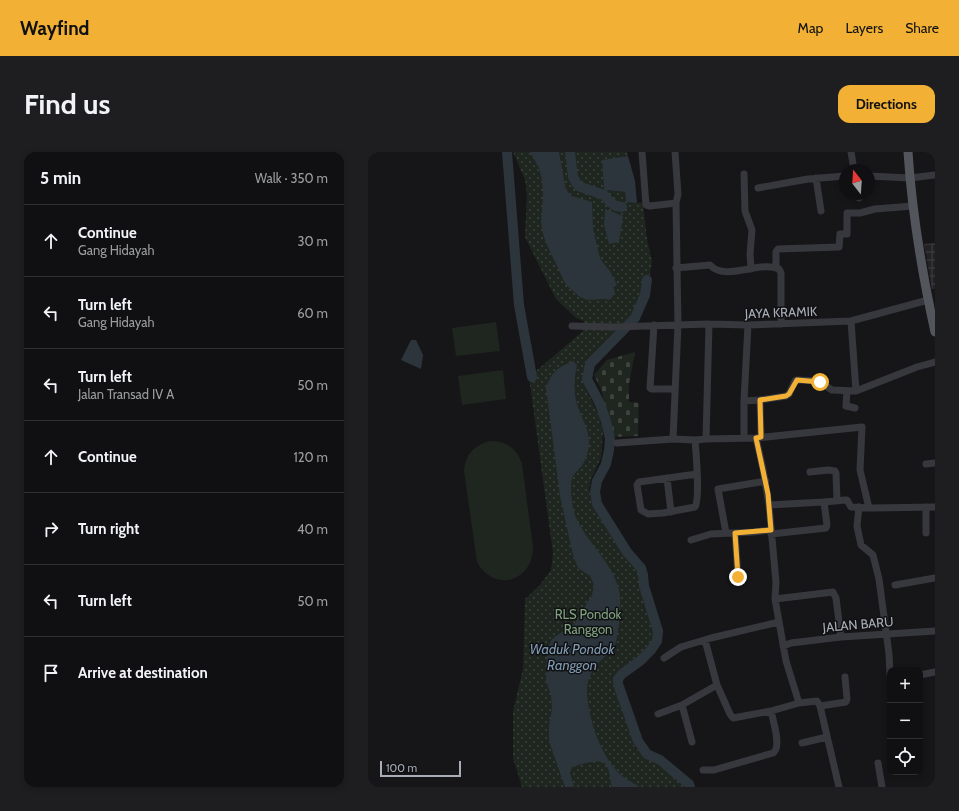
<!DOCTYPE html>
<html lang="en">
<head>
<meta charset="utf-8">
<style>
	:root { --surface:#101012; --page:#1e1e20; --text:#f1f3f6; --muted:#9c9d9f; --line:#303032; --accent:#f2b134 }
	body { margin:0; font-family:Cabin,sans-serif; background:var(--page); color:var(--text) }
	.controls { position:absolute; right:12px; bottom:12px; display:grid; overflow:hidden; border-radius:8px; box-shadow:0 2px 6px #0003 }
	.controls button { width:36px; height:36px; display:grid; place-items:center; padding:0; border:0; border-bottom:1px solid var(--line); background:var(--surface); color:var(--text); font:20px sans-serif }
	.compass { position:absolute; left:471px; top:12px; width:36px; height:36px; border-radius:50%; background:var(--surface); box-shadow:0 2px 6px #0003; rotate:343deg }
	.scale { position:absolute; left:12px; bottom:10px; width:81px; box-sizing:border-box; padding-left:4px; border:2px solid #a8adb8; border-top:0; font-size:11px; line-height:14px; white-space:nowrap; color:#a8adb8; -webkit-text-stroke:3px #111113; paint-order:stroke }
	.stop { position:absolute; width:12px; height:12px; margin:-9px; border:3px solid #f2b134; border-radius:50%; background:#fff }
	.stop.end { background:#f2b134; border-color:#fff; box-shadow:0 1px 4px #0008 }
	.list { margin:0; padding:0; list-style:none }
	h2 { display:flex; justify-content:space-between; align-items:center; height:52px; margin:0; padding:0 16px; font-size:17px }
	h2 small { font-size:13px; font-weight:400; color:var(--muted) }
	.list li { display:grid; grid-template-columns:26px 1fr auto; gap:12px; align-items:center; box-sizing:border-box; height:72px; padding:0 16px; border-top:1px solid var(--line) }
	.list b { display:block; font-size:15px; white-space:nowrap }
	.list p { margin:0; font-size:13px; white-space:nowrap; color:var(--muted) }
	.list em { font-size:13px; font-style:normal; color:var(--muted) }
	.icon { flex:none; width:22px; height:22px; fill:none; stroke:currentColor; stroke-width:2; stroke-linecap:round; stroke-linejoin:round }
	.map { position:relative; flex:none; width:567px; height:635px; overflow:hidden; border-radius:12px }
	header { display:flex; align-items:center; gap:24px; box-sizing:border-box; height:56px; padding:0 20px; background:var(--accent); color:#111 }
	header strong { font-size:19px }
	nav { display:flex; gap:22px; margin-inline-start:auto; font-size:14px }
	.intro { display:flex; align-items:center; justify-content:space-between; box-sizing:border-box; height:96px; padding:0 24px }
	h1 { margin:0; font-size:28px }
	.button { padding:10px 18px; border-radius:12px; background:var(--accent); color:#111; font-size:14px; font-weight:700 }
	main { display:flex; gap:24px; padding:0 24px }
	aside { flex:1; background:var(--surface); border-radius:12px; box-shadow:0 2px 6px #0003 }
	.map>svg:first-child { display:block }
</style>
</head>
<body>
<header>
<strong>Wayfind</strong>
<nav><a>Map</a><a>Layers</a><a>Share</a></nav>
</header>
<div class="intro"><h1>Find us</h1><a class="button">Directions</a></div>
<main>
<aside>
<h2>5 min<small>Walk · 350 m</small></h2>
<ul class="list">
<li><svg class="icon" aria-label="ahead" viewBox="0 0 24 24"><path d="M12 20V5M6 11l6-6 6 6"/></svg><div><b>Continue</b><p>Gang Hidayah</p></div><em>30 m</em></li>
<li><svg class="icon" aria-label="left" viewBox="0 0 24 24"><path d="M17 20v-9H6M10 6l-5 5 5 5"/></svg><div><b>Turn left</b><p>Gang Hidayah</p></div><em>60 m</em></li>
<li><svg class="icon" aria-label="left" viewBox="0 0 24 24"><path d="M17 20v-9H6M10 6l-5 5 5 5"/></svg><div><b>Turn left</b><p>Jalan Transad IV A</p></div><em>50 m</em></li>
<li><svg class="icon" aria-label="ahead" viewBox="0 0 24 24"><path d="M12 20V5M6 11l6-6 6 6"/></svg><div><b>Continue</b></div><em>120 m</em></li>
<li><svg class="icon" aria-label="right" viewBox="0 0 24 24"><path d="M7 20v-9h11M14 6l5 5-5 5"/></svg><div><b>Turn right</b></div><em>40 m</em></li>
<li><svg class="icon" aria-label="left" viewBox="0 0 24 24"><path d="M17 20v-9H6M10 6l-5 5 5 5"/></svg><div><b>Turn left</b></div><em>50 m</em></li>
<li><svg class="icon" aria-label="arrive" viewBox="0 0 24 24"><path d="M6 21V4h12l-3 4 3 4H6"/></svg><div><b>Arrive at destination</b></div></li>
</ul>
</aside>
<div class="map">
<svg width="567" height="635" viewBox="0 0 567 635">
	<defs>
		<pattern id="industrial-grid" width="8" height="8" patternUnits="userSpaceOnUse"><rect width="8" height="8" fill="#222225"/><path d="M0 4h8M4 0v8" fill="none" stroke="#3f3f43"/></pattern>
		<pattern id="cemetery-stones" width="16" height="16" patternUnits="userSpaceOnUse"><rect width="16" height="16" fill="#1e261f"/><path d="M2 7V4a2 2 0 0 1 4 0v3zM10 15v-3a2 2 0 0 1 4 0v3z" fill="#3c433d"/></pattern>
		<pattern id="park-dots" width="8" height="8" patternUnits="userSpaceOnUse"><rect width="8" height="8" fill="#1e261f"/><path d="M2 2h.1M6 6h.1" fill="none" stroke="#3c433d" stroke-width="1.8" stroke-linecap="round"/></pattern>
	</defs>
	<rect width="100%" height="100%" fill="#161618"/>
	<!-- industrial -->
	<path fill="url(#industrial-grid)" d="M567,91V137H564L556,92Z"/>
	<!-- green -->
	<path fill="#1e261f" d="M128,170L132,199L88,204L84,176Z
		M135,218L138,247L94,253L90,224Z
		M122,289C138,289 149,296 154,312L165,395C165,430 126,441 109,410L96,319C97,303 106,293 122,289Z"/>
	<!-- cemetery -->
	<path fill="url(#cemetery-stones)" d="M267,200L261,232V250L271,251L270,284L244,285L233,237L226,223L239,208Z"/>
	<!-- park -->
	<path fill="url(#park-dots)" d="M145,0H259L260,4L234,9L236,38L257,40L258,50L275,51L279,87L284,109L281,128H276L274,147L265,164L220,212L217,219V231L220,241L231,264L235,280L233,306L223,327L221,336L223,348L229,361L270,415L272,420L274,437L287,479L286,489L281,496L264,513L252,520L248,526V533L267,595L276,604L306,624L317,635H154L145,606V559L155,517L157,447L172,433L183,418L185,401L161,225L215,179L216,169L208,166L188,147L157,85L159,42L157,28Z"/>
	<!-- water -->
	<path fill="#2c353c" d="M162,0H191L198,38L204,44L224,50L225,77L232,106L236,112L242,119L249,133L245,135L247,139L245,144L241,148L237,147L219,148L212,145L198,133L179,93L175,82L173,70L175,45L174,28L171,16Z
		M260,4L267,29L269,51L258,50L257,40L236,38L234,8Z
		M237,57L255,64L251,90L241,92L236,73Z
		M43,188H48L55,203L53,217L33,208Z
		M205,209L209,213C206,227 205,241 210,255C214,268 222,278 221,292C221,298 218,307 215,312C212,317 206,321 204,327C202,333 204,353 206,360C215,388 244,408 251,438C254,448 251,489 245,497C238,505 227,511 223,522C221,526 219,532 219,536C219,563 232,604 252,622C257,627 265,631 272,635H244C242,628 242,618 238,613C234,605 211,613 204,615L202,621L206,635H197L181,589V573L184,557L183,543L178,529L179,497L184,487L207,471L224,443L226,433L222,424L210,416L205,403L192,344L178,236C185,218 188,217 205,209Z"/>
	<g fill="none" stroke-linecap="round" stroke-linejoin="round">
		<!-- river -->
		<path stroke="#2c353c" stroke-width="10" d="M139,0L151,153L164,225
			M202,0L205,25L210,34L236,43L242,50L248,54L254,55
			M279,128L277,143L267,166L222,212L219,227L232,252L238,269L242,287L241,298L238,312L229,329L227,340L229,352L259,400L273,416L275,423L276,434L290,479L289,489L283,498L272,509L254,522L250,527V532L270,589L279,602L292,608L321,632L322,635"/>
		<!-- minor -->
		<path stroke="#37383d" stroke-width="7" d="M274,0L278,53L282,54L308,51
			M483,0L486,18
			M376,22L377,59L384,78L382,102L383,117
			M501,24L542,26L567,23
			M448,26L453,59
			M390,36L440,27L477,24
			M490,42L491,46
			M308,116L342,113C357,130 392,108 411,117L413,121V172
			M408,116V100L410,97L471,95L472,82H479V61H492L507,57L545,54
			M483,169L488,239
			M341,172L338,287L388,286L395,317L401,353L408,430L407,447L418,509L431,551
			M286,173L282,236L284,237H307
			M204,174L246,175L341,172L380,173L483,169L560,148
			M479,239L478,254L487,256
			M392,248L393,285
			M376,249L392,248L418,244L421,242L427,229L429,228L450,229L464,238L488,239L549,215L567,210
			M376,286V249L380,173
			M388,286L494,275L492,318L501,356
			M305,287L310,173L308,51L310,42L307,0
			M249,291L305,287L327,288
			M558,312L567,311
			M442,320L460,318L467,319L468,321L469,349
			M329,322L271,330L269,333L273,358L280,362L295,361L327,355C332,347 328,299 327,288L338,287
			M299,326L303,360
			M401,353L456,350L477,348H479L483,355L505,356L567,355
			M491,355L489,374L493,393L505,403L511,427L521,502L522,523
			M358,381L350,337L398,329
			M367,381L370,425
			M558,381V355
			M403,382L458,376L459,373L456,350
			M323,388L343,382L386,380L403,378
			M527,433L567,426
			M407,447L465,440L468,446L473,485
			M415,494L423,491L473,485L567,479
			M296,506L313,495L343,486L411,470
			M552,523L567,520
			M349,533L362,562L365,566L403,559L431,551L449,549L452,554L471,635
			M314,553L324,590
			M452,554L478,550L479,547L477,525
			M290,562L314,553L349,533L337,488
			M434,591L459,585
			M510,611L514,635
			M335,618H346L405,601C414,595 405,569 403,559"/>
		<!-- major -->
		<path stroke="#53555c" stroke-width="9" d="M540,0C544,61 554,121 567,180"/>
	</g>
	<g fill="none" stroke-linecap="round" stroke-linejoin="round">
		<!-- route -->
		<path stroke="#f2b134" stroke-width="5" d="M370,425L367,381L403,378L400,342L388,286L393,285L392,248L418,244L421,242L429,228L452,230"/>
	</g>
	<g text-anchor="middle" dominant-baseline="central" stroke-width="3" stroke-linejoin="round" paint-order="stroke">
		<!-- street labels -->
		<g font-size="13" fill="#a8adb8" stroke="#111113">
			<text transform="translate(413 160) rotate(-2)">JAYA KRAMIK</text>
			<text transform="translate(490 472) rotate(-5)">JALAN BARU</text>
		</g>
		<!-- park labels -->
		<g font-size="13" fill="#7fa381" stroke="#111113">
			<text x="220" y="462">RLS Pondok<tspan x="220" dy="15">Ranggon</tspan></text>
		</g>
		<!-- water labels -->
		<g font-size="14" font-style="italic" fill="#7f9bb3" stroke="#111113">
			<text x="204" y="497">Waduk Pondok<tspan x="204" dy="16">Ranggon</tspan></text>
		</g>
	</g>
</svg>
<div class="controls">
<button>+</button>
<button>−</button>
<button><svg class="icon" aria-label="locate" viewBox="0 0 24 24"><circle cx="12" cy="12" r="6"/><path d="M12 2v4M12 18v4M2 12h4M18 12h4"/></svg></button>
</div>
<svg class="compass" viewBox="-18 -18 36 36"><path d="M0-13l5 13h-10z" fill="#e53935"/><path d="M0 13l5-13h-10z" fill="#9c9d9f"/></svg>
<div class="scale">100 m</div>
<div class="stop" style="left:452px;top:230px"></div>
<div class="stop end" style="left:370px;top:425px"></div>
</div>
</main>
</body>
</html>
